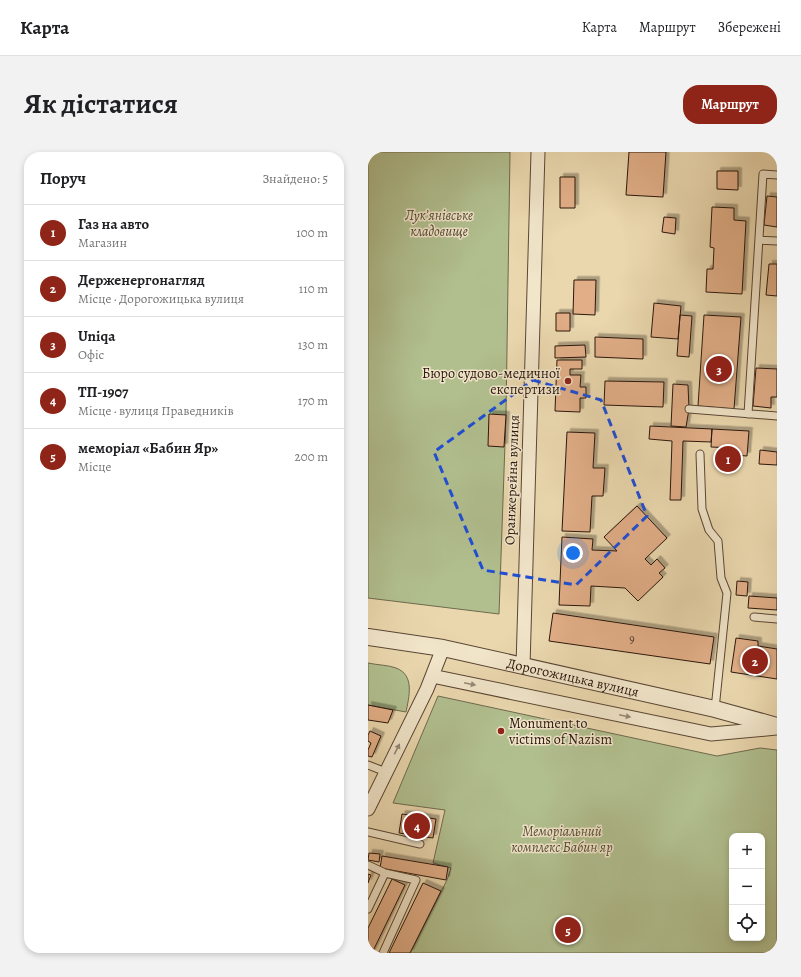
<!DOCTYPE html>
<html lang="uk">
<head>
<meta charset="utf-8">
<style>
	:root { --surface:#fff; --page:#f2f2f2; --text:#202124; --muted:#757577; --line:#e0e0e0; --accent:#8f2418 }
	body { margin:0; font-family:Alegreya,serif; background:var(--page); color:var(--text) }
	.controls { position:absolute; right:12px; bottom:12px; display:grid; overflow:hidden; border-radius:8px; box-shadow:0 2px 6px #0003 }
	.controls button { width:36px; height:36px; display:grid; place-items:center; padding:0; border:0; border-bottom:1px solid var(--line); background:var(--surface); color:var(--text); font:20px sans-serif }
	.you { position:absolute; left:205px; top:401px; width:14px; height:14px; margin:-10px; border:3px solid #fff; border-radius:50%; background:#1a73e8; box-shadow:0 0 0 6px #1a73e833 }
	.badge { display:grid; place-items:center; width:26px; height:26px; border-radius:50%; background:var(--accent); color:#fff; font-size:13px; font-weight:700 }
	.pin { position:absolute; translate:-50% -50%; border:2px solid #fff; box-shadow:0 1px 4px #0006 }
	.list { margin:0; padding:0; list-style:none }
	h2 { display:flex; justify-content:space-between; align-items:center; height:52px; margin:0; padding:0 16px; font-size:17px }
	h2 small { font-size:13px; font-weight:400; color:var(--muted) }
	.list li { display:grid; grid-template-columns:26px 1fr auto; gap:12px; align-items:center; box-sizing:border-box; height:56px; padding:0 16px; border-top:1px solid var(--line) }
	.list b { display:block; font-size:15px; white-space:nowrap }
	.list p { margin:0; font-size:13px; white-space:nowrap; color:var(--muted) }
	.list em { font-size:13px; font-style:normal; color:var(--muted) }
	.icon { flex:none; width:22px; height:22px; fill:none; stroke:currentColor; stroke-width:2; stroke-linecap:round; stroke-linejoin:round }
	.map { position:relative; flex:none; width:409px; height:801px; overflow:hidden; border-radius:16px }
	header { display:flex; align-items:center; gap:24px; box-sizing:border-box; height:56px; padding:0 20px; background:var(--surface); border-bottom:1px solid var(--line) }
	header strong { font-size:19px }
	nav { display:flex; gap:22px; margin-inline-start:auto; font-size:14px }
	.intro { display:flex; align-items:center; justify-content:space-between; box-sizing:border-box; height:96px; padding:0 24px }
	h1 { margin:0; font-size:28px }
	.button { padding:10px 18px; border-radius:16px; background:var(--accent); color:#fff; font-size:14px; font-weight:700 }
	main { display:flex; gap:24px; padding:0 24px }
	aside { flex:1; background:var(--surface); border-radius:16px; box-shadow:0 2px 6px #0003 }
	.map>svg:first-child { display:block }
</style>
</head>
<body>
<header>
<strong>Карта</strong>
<nav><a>Карта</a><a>Маршрут</a><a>Збережені</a></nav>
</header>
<div class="intro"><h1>Як дістатися</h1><a class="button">Маршрут</a></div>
<main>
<aside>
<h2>Поруч<small>Знайдено: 5</small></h2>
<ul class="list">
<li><span class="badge">1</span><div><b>Газ на авто</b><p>Магазин</p></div><em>100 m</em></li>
<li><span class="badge">2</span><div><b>Держенергонагляд</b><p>Місце · Дорогожицька вулиця</p></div><em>110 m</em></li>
<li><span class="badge">3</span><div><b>Uniqa</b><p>Офіс</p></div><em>130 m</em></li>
<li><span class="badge">4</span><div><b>ТП-1907</b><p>Місце · вулиця Праведників</p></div><em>170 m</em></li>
<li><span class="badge">5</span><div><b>меморіал «Бабин Яр»</b><p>Місце</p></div><em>200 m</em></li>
</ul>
</aside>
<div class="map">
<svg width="409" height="801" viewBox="0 0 409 801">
	<defs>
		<filter id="shadow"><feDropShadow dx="3.5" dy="-3.5" stdDeviation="0" flood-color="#0004"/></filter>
	</defs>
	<rect width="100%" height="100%" fill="#ead7ae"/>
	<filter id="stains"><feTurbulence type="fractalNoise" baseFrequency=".005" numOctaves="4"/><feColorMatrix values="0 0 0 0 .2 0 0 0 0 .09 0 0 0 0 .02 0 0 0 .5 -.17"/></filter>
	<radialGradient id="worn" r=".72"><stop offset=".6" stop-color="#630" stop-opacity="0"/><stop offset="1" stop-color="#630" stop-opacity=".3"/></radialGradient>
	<!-- green -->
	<path fill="#b1bf8f" stroke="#6e6a4e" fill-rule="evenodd" d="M0,0H142L138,263L131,462L0,446Z
		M0,511C9,513 20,513 28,516C47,523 41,545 38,560L0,553Z
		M70,544L349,604L392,596L409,598V801H42L79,728L83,716L65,711L77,658L25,651ZM364,684H394V786H364Z"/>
	<!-- building -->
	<path fill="#e1ae87" stroke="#2a160d" filter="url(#shadow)" d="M261,0H298L295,45L258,43Z
		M349,19H370V38L349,37Z
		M192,25H207V56H192Z
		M399,44L409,45V75L396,73Z
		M344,55L366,56V68L378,69L374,142L338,140L339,117H345L346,96L342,95Z
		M296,65L308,66L307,82L294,80Z
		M401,112H409V144L398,143Z
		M206,128H228L227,163L205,162Z
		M286,151L313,154L310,187L283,185Z
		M188,161H202V179H188Z
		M312,163L324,164L321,205L309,204Z
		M336,163L373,165L366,257L330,254Z
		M227,185L275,187V207L227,205Z
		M217,193L218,205L187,206V194Z
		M189,208H214V217H202V223H213L212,235H218V246H212V260L187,259Z
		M388,216L409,217V245H403V256L385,254Z
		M237,229L296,230L295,255L236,253Z
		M305,232L320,233L321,257L318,275L303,274Z
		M121,262L138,263L136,295L120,294Z
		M282,274L344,277L343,290L315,289L313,348H302L304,289L281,287Z
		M344,277L381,279L379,304L366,303V296L343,295Z
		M199,280L227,281L225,316H237L235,344H224L222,380L194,379Z
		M392,298L409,300V313L391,312Z
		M269,354L299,386L277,407L283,413L289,407L297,416L291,421L295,425L270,449L257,436L223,434L222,454L191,453L194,385L225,387L224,398L249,399L236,385Z
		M369,429L380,430L379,444L368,443Z
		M381,444L409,446V458L380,456Z
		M185,461L346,485L342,512L181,489Z
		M368,486L390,489V494L409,497V527L363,520Z
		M0,553L25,558L20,571L0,568Z
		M2,579L13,584L4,605L0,604V598L3,591L0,589V583Z
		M34,662L68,667L65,686L31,681Z
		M1,701L12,702L11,710L0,708Z
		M14,704L80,715L78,728L12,716Z
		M0,722L3,723L0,731Z
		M24,727L37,733L4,801H0V776Z
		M55,731L73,739L42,801H21Z"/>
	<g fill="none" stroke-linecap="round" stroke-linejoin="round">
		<defs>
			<path id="service" d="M391,88L409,89
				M321,257L409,264
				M380,262L395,22L409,23
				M332,302L334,357L341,378L350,389L353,426L359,441L347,557
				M386,465L409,467
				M0,613L18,620
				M0,680L52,692
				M0,713L17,721L0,757
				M15,801L48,728L17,721"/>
			<path id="minor" d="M155,514L170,0
				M64,524L343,582L409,576
				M0,657L59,537L75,496"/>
			<g id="tertiary">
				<path id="s1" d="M0,485L75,496L347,557L409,574"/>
			</g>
		</defs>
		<!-- service casing -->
		<use href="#service" stroke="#5a4635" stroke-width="9"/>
		<!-- minor casing -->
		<use href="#minor" stroke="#5a4635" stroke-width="15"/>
		<!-- tertiary casing -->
		<use href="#tertiary" stroke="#5a4635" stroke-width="18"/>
		<!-- service -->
		<use href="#service" stroke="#f1e5ca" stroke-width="7"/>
		<!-- minor -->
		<use href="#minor" stroke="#f1e5ca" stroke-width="13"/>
		<!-- tertiary -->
		<use href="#tertiary" stroke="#f1e5ca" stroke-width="16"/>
	</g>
	<!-- one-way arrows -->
	<defs><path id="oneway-solid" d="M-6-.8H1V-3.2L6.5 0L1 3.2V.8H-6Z"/></defs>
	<g fill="#978875">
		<use href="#oneway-solid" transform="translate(102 532) rotate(12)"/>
		<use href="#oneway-solid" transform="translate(257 564) rotate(12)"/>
		<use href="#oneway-solid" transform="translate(29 597) rotate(-63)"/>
	</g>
	<!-- marked area -->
	<path fill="none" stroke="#1d4ed8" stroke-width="3" stroke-dasharray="8 5" stroke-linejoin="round" d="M165,228L233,248L279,364L208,433L115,418L66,300Z"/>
	<!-- markers -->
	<g fill="#8f2418" stroke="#f1e5ca" stroke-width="1.5">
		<circle cx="200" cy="229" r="4"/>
		<circle cx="133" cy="579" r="4"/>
	</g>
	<g text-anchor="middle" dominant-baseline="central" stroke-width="3" stroke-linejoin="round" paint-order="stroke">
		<!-- number labels -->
		<g font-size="12" fill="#583c2c">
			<text x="264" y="487">9</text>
		</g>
		<!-- park labels -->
		<g font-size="14" font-style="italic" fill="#524934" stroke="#f1e5ca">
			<text x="71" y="63">Лукʼянівське<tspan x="71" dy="16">кладовище</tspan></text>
			<text x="194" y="679">Меморіальний<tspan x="194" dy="16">комплекс Бабин яр</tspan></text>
		</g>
		<!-- poi labels -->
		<g font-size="14" fill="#2a160d" stroke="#f1e5ca" text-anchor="end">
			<text x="192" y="221">Бюро судово-медичної<tspan x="192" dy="16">експертизи</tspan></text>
			<text x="141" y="571" text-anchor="start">Monument to<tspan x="141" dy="16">victims of Nazism</tspan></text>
		</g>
		<!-- street labels -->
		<g font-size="14" fill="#2a160d" stroke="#f1e5ca">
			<text transform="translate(144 328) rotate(-88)">Оранжерейна вулиця</text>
			<text stroke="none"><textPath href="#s1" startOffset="209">Дорогожицька вулиця</textPath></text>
		</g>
	</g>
	<rect width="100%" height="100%" filter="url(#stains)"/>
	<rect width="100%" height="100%" fill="url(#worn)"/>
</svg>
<div class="controls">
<button>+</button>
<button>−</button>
<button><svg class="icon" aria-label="locate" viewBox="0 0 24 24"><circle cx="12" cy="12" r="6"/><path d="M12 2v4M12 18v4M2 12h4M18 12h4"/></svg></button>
</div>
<div class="you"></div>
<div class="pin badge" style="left:360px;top:307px">1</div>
<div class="pin badge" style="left:387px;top:509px">2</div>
<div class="pin badge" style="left:351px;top:217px">3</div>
<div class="pin badge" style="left:49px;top:674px">4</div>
<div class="pin badge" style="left:200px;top:778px">5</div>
</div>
</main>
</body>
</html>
